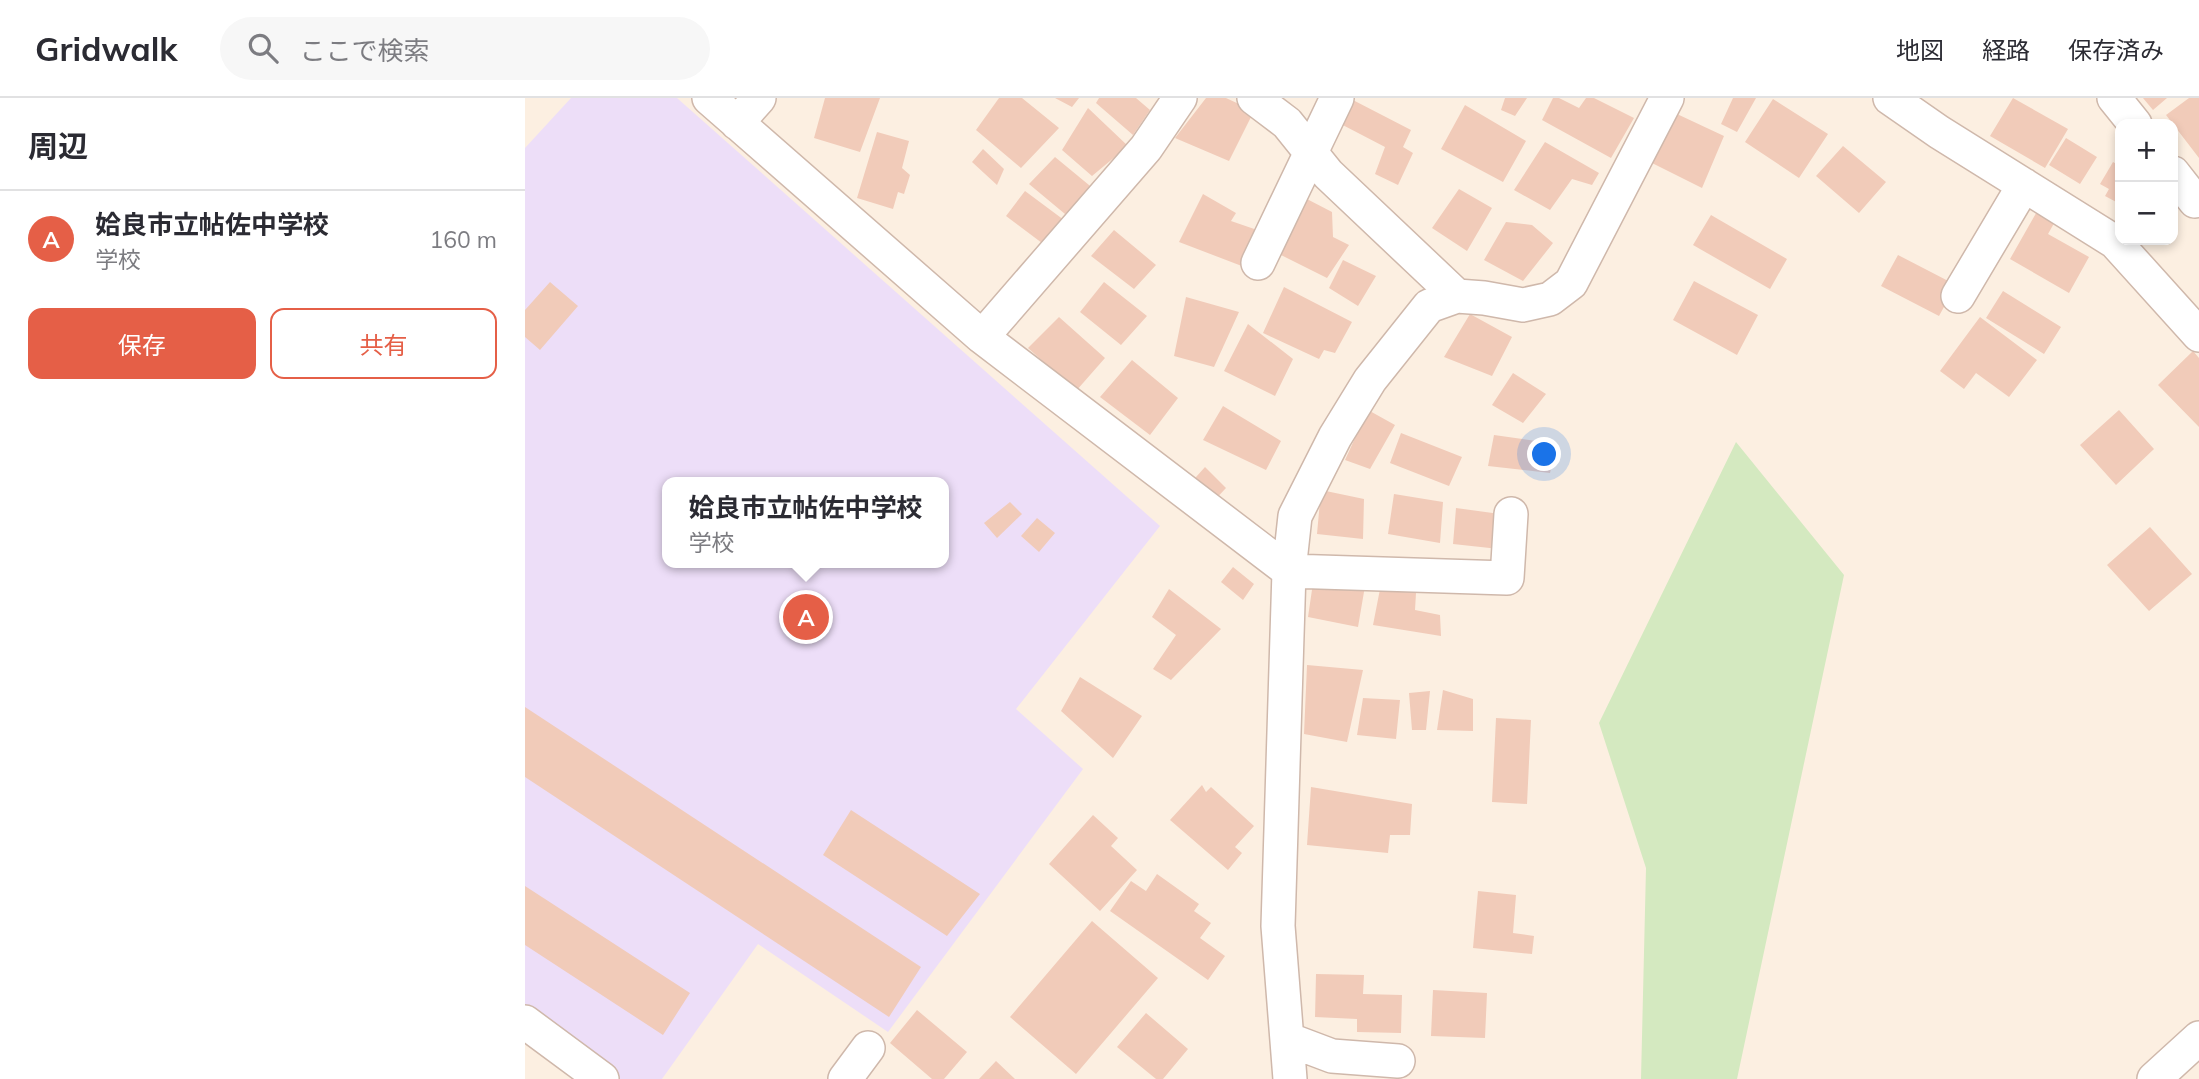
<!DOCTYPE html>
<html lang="ja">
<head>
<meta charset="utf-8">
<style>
	:root { --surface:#fff; --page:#f7f7f7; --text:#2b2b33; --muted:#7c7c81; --line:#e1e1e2; --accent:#e55f47 }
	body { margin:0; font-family:Mulish,"Noto Sans JP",sans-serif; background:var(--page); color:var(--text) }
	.controls { position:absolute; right:21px; top:21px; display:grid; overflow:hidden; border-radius:14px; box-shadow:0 4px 10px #0003 }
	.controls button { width:63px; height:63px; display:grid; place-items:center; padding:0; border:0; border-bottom:2px solid var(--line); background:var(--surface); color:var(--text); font:35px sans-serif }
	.you { position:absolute; left:1020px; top:357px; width:24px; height:24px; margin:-18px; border:5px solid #fff; border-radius:50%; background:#1a73e8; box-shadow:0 0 0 10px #1a73e833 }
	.badge { display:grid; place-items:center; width:46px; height:46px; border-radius:50%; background:var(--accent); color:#fff; font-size:23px; font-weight:700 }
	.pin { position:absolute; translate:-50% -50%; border:4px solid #fff; box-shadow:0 2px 7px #0006 }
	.popup { position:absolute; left:137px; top:379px; width:287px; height:91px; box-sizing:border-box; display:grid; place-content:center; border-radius:14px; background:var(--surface); filter:drop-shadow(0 2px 5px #0005); font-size:23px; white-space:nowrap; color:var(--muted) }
	.popup b { font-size:26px; color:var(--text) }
	.popup::after { content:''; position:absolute; left:50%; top:100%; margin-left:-14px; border:14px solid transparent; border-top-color:var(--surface) }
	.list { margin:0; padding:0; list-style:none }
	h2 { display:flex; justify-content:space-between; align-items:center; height:91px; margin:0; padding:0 28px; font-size:30px }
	h2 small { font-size:23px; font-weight:400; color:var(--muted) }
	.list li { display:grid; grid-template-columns:46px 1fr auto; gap:21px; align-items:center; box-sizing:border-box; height:98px; padding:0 28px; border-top:2px solid var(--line) }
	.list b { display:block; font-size:26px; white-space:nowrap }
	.list p { margin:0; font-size:23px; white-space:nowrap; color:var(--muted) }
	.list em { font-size:23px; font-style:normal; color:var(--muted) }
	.actions { display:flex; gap:14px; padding:21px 28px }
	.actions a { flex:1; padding:16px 0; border:2px solid var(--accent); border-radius:14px; text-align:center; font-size:24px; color:var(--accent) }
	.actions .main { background:var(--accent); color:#fff }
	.icon { flex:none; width:38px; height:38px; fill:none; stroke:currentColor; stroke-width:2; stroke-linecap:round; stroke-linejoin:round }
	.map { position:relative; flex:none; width:1674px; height:981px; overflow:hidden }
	header { display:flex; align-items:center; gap:42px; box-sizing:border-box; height:98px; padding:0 35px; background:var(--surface); border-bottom:2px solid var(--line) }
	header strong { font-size:33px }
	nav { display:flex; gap:38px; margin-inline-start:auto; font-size:24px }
	.search { width:490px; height:63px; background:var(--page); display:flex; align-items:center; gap:18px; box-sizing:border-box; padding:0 24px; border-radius:38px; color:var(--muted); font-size:26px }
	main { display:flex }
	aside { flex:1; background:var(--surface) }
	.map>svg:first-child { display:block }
</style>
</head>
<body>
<header>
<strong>Gridwalk</strong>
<div class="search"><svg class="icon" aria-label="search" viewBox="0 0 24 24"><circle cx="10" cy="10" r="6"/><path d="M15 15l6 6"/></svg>ここで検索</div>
<nav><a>地図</a><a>経路</a><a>保存済み</a></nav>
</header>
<main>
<aside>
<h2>周辺<small></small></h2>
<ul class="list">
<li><span class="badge">A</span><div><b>姶良市立帖佐中学校</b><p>学校</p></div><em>160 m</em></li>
</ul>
<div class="actions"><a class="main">保存</a><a>共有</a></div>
</aside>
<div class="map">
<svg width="1674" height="981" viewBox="0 0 1674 981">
	<rect width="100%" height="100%" fill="#fcefe1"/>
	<!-- education -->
	<path fill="#eddef8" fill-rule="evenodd" d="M46,0H152L635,428L491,611L558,671L363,934L233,846L137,981H77L0,924V50ZM143,384H419V465H143Z"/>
	<!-- green -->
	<path fill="#d4e9c0" d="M1211,344L1319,477L1212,981H1116L1121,770L1074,625Z"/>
	<!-- building -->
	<path fill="#f1cbb9" d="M300,0H355L335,54L289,40Z
		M474,0H497L534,30L496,70L451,32Z
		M530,0H554L547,9Z
		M574,0H611L625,12L608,37L571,5Z
		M681,0H701L729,13L704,63L650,40Z
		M824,0L886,32L878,49L888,55L873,87L850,76L860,49L810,23Z
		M980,0H1002L990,18L976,12Z
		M1028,0H1034L1054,10L1061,0H1069L1109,20L1086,60L1017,22Z
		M1208,0H1231L1212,34L1196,26Z
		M1488,0L1543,31L1520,70L1465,38Z
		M1618,0H1642L1628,12Z
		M1664,0H1674V60L1641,17Z
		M1248,1L1303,36L1274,80L1220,44Z
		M940,7L1001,43L978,84L916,51Z
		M563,10L603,48L567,78L537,52Z
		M1152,16L1199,38L1177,90L1125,64Z
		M352,34L384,43L377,70L385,77L379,96L373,94L368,111L332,100Z
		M1541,40L1572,59L1555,86L1524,67Z
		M1020,44L1074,75L1067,87L1047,81L1025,112L989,92Z
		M1318,48L1361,84L1334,115L1291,78Z
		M458,51L479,71L472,87L447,64Z
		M530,59L570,92L540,116L504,86Z
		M1588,64L1595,68V106L1580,98L1584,91L1575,86Z
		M934,91L967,110L942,153L907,130Z
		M500,93L543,125L517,145L481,118Z
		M678,96L711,115L706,123L738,134L722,170L654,144Z
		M780,100L807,114L808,139L824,147L802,180L754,156Z
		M1514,110L1532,120L1523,136L1564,159L1544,195L1485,161Z
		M1186,117L1262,161L1245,191L1168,147Z
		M981,124L1007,127L1028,145L998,183L959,162Z
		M589,132L631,167L609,191L566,158Z
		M1373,157L1431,187L1414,218L1356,188Z
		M818,162L851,178L833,208L804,190Z
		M1169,183L1233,217L1212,257L1148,222Z
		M25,184L53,208L15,252L0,239V212Z
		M579,184L622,218L596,247L555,214Z
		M759,189L827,224L810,255L799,252L794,261L738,235Z
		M1478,193L1536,229L1519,256L1461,220Z
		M661,199L714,214L689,269L649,258Z
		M945,216L987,239L967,278L919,259Z
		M534,219L580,260L551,293L503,250Z
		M1455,219L1512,262L1484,299L1451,275L1439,291L1415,273Z
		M723,226L768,261L750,298L699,273Z
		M1668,253L1674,260V329L1633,287Z
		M607,262L653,300L625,337L575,299Z
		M988,275L1021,296L998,325L967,307Z
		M698,308L756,343L741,372L678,342Z
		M843,312L870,327L845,371L820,362Z
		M1594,312L1629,351L1591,387L1555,347Z
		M876,335L937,359L924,388L865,365Z
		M969,337L1032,346L1025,375L963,368Z
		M680,369L701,390L686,406L663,388Z
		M796,392L839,401L838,441L792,436Z
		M869,396L918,404L915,445L863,436Z
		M485,404L497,416L472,440L459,425Z
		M931,410L975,416L974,451L928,446Z
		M512,420L530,435L514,454L496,438Z
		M1625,429L1667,476L1624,513L1582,467Z
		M708,469L729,486L718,502L696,484Z
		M788,485L840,488L833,529L783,519Z
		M856,486L891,495L890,512L915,517L916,538L848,527Z
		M644,491L696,531L646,582L628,571L651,537L627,519Z
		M782,567L838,572L822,644L779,636Z
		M555,579L617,618L588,660L536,613Z
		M918,592L948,601V633L912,632Z
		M905,593L901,632H887L884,595Z
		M838,600L875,602L871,641L832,637Z
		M0,609L396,869L364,919L0,679Z
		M971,620L1006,622L1002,706L967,704Z
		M677,687L681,694L686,689L729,728L710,749L717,755L703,772L645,722Z
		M786,689L887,706L885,737H865L863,755L782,747Z
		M326,712L455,796L422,838L298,757Z
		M568,717L593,740L586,748L612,772L575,813L524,766Z
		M632,776L674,806L669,813L686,825L675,840L700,858L683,882L585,813L606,783L621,793Z
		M0,788L165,895L138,937L0,847Z
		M953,793L991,797L988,835L1009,838L1007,856L948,850Z
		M567,823L633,880L551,976L485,919Z
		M791,876L839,877L838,896L877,897L876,935L832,934V921L790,919Z
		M908,892L962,895L960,940L906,938Z
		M392,912L442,954L419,981H407L365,945Z
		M621,915L663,951L638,981H631L592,949Z
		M471,963L490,981H454Z"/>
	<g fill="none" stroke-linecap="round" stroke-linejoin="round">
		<defs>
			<path id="street" d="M184,0L457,239L764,473L982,480L986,416
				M729,0L762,25L803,76L932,198
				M1365,0L1414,34L1590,144L1596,142
				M1589,0L1610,26
				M212,25L234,0
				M1648,75L1670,103
				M1590,144L1674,237
				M733,165L812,0
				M1433,198L1499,87
				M457,239L621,50L655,0
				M0,924L77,981
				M762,941L807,958L873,963
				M320,981L343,950
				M765,981L753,828L764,473L770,418L810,339L845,282L904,208L932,198L959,200L998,207L1025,201L1046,185L1142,0
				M1629,981L1674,940"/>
		</defs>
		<!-- street casing -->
		<use href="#street" stroke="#cfb8ab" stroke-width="36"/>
		<!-- street -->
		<use href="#street" stroke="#fff" stroke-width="33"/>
	</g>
</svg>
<div class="controls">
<button>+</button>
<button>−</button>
</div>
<div class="you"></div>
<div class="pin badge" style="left:281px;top:519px">A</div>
<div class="popup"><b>姶良市立帖佐中学校</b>学校</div>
</div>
</main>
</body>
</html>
